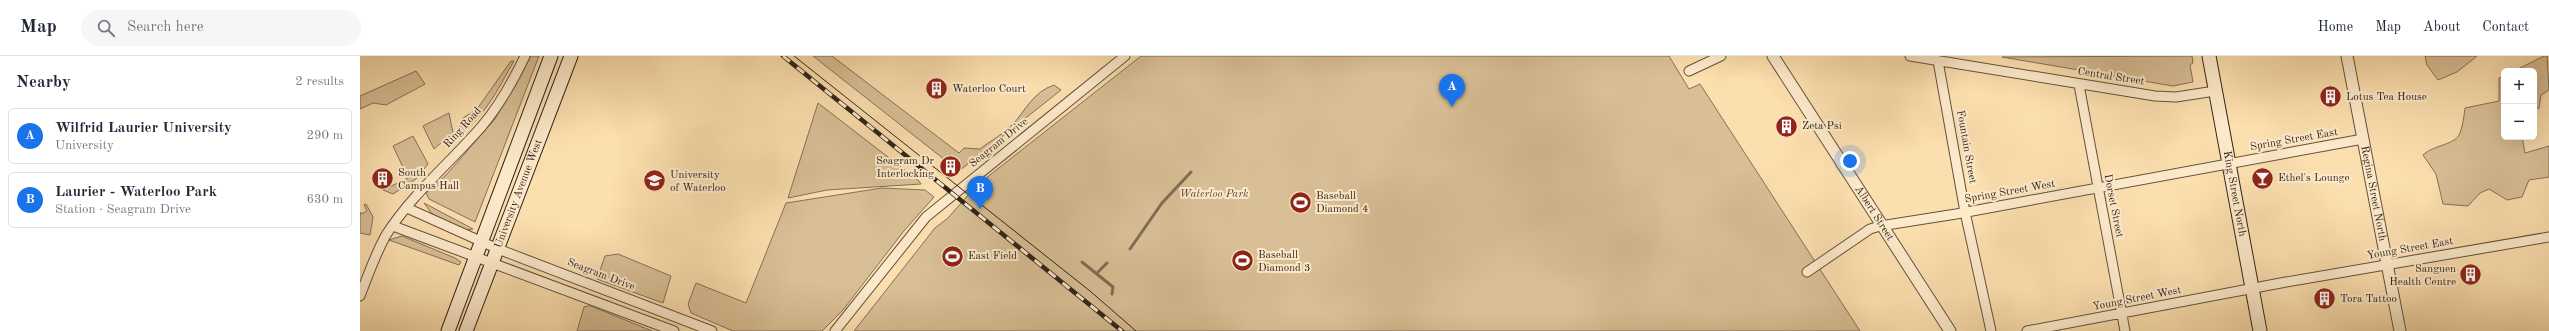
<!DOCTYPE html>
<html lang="en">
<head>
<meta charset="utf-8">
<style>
	:root { --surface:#fff; --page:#f6f6f7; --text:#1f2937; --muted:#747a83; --line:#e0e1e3; --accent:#1a73e8 }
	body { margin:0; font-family:"Old Standard TT",serif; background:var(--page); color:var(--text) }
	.controls { position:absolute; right:12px; top:12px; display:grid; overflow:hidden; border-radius:6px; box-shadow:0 4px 16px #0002 }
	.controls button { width:36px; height:36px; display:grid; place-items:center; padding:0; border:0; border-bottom:1px solid var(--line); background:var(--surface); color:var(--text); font:20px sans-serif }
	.you { position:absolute; left:1490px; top:105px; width:14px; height:14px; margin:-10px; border:3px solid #fff; border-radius:50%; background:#1a73e8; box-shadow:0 0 0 6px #1a73e833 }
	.badge { display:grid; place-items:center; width:26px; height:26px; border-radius:50%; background:var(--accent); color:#fff; font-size:13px; font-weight:700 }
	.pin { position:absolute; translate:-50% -33px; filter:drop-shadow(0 1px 2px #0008) }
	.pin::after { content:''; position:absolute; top:21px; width:14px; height:12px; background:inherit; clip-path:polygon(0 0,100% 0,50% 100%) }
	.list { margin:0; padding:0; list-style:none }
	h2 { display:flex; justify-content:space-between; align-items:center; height:52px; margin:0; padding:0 16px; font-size:17px }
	h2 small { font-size:13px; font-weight:400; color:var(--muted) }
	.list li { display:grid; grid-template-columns:26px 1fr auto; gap:12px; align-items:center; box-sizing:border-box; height:56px; margin:0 8px 8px; padding:0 8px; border:1px solid var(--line); border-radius:6px }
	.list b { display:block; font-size:15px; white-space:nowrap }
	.list p { margin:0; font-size:13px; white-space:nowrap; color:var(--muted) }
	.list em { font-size:13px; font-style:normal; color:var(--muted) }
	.icon { flex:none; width:22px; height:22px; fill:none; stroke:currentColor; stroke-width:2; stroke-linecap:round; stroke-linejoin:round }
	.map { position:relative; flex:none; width:2189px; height:275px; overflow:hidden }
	header { display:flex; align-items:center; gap:24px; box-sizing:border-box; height:56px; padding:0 20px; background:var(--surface); border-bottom:1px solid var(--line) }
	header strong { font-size:19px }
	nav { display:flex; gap:22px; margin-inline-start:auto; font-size:14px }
	.search { width:280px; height:36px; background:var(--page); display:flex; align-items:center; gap:10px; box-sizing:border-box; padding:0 14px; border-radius:22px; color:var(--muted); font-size:15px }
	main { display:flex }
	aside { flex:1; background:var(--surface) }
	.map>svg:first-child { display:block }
</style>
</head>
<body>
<header>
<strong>Map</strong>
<div class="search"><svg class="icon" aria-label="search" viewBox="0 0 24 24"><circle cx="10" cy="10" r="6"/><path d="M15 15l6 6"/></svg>Search here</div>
<nav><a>Home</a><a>Map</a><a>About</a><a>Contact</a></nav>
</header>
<main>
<aside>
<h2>Nearby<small>2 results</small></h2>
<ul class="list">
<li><span class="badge">A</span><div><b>Wilfrid Laurier University</b><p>University</p></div><em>290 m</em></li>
<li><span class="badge">B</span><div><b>Laurier - Waterloo Park</b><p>Station · Seagram Drive</p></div><em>630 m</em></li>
</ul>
</aside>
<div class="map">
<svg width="2189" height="275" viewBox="0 0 2189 275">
	<rect width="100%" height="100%" fill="#fcdfaf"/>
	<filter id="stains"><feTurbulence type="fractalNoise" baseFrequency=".005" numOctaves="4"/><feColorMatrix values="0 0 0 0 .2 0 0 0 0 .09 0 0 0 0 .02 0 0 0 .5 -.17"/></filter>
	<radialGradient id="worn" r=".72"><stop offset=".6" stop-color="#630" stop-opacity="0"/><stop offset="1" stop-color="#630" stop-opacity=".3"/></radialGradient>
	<!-- green -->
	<path fill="#d9bf96" stroke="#847158" d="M171,0H179L115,166L69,143L66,137L87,118L135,63Z
		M453,0H472L599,97L604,92L620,93C630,85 644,78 653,68C666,54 673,36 694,29L701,34L599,115Z
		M781,0H1309L1329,33L1340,28L1500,275H494L575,172L588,162L616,130Z
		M1832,0L1833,7L1830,9L1833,26L1813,30L1642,1Z
		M2065,0H2117L2097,16L2078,24L2067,9Z
		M2184,0H2187L2189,34L2181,39L2179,52L2174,53V15H2154Z
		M151,5H154C137,35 123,64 94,83L103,62L117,53Z
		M56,15L65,28L26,49L13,47L0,53V40Z
		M2144,20V81H2162L2165,97L2189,90V121L2169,124L2162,141L2147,144L2129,133L2120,137L2108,150L2083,148L2076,118L2063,99C2073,89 2096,89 2100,77C2103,69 2104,60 2105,52L2139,45V22Z
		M458,47L559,125L561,128L467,134L428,142Z
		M89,57L93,77L84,88L82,86L74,93L63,70Z
		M53,80L68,108L56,123L33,138L23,134L48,122L33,90Z
		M522,132L565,134L574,141L543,176L483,254L462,275H373L331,257L328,248L336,227L386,247L426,147Z
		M64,147L113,173L106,174L72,158Z
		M6,148L13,161L10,179L0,177V156L1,158L7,155L4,149Z
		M42,180L95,202L101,206L99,209L29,184Z
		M258,198L311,220L303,247L237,223L245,200Z
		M228,250H231L292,275H217L224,251Z"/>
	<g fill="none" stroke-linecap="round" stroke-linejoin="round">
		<!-- stream -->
		<path stroke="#806d54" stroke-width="3" d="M770,193L802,147L831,116
			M722,206L753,231L752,238
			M737,217L747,207"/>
		<defs>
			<path id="minor" d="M1550,0L1795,40L1816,41L1855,35
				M1578,5L1605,156L1631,275
				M1329,15L1361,0
				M1719,29L1765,275
				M47,152L138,193L352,275
				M33,170L314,275
				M1447,216L1510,173L1520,170L1596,158L2003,83
				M0,240C8,219 15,199 26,179C52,138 91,106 122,70C140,49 153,25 165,0
				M475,275L566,161L765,0
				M1667,275L1926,226L2189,181"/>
			<g id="tertiary">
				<path id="s1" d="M1413,0L1590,275"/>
				<path id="s2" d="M1987,0L2040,275"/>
			</g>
			<g id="secondary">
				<path id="s3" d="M1849,0L1900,275"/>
				<path d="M88,275L191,0"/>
				<path id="s4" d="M106,275L211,0"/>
			</g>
		</defs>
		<!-- minor casing -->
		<use href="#minor" stroke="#62523e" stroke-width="11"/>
		<!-- tertiary casing -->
		<use href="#tertiary" stroke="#62523e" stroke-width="13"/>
		<!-- secondary casing -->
		<use href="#secondary" stroke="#2e2319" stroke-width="15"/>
		<!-- minor -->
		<use href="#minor" stroke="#fdeacb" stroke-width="9"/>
		<!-- tertiary -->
		<use href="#tertiary" stroke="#fdeacb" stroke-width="11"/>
		<!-- secondary -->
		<use href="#secondary" stroke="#fdeacb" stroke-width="13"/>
		<!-- tram -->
		<path stroke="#2e2319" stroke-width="1" d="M434,0L730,235L776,275
			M571,120L701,224"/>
		<defs>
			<path id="rail" d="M423,0L762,275"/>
		</defs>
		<!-- rail casing -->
		<use href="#rail" stroke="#2e2319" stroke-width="4.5"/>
		<!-- rail -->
		<use href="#rail" stroke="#fdeacb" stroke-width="3" stroke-dasharray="9" stroke-linecap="butt"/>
	</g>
	<!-- icons -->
	<defs>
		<symbol id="building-disc" viewBox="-11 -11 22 22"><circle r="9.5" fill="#8f2418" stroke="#fdeacb"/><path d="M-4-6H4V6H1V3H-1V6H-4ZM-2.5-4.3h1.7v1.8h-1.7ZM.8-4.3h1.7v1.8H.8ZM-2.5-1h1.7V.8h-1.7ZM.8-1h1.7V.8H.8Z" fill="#fff"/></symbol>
		<symbol id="bar-disc" viewBox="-11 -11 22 22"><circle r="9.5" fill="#8f2418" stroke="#fdeacb"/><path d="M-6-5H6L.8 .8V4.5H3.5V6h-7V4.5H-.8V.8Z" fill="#fff"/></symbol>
		<symbol id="university-disc" viewBox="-11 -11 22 22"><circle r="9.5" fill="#8f2418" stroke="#fdeacb"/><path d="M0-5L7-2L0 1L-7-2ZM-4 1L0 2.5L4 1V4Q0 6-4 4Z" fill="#fff"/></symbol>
		<symbol id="stadium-disc" viewBox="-11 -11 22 22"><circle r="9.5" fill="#8f2418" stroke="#fdeacb"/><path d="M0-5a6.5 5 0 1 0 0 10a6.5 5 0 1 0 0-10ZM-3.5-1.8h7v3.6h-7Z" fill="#fff"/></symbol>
	</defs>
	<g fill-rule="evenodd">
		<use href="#building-disc" x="564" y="20" width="25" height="25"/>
		<use href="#building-disc" x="1958" y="28" width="25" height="25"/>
		<use href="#building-disc" x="1414" y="58" width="25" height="25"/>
		<use href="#building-disc" x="578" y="98" width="25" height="25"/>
		<use href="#bar-disc" x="1890" y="110" width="25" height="25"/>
		<use href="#building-disc" x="10" y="110" width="25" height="25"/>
		<use href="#university-disc" x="282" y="112" width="25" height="25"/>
		<use href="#stadium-disc" x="928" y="134" width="25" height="25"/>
		<use href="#stadium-disc" x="580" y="188" width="25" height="25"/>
		<use href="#stadium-disc" x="870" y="192" width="25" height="25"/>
		<use href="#building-disc" x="2098" y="206" width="25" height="25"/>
		<use href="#building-disc" x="1952" y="230" width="25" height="25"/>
	</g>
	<g text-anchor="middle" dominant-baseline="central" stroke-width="4" stroke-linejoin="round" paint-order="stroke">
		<!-- street labels -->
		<g font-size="11" fill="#2e2319" stroke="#fdeacb">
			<text transform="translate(1751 21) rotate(9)">Central Street</text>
			<text transform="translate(103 72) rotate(-48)">Ring Road</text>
			<text transform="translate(1934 84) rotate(-10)">Spring Street East</text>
			<text transform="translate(639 87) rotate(-39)">Seagram Drive</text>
			<text transform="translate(1606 91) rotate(80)">Fountain Street</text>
			<text transform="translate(1650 136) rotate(-10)">Spring Street West</text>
			<text stroke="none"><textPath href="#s2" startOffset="140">Regina Street North</textPath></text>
			<text stroke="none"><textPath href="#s4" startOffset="147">University Avenue West</textPath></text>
			<text stroke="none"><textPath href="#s3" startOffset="140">King Street North</textPath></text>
			<text transform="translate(1753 150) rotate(79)">Dorset Street</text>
			<text stroke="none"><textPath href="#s1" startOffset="187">Albert Street</textPath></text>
			<text transform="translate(2050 193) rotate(-10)">Young Street East</text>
			<text transform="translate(241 219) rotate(21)">Seagram Drive</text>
			<text transform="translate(1777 243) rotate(-11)">Young Street West</text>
		</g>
		<!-- poi labels -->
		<g font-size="11" fill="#2e2319" stroke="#fdeacb" text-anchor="start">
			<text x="592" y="33">Waterloo Court</text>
			<text x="1986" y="41">Lotus Tea House</text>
			<text x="1442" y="70">Zeta Psi</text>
			<text x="574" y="105" text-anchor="end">Seagram Dr<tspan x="574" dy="13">Interlocking</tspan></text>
			<text x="38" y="117">South<tspan x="38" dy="13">Campus Hall</tspan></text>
			<text x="310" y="119">University<tspan x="310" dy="13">of Waterloo</tspan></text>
			<text x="1918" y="122">Ethel's Lounge</text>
			<text x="956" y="140">Baseball<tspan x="956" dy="13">Diamond 4</tspan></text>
			<text x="898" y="199">Baseball<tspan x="898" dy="13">Diamond 3</tspan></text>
			<text x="608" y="200">East Field</text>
			<text x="2096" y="213" text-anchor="end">Sanguen<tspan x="2096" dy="13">Health Centre</tspan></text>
			<text x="1980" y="243">Tora Tattoo</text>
		</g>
		<!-- park labels -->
		<g font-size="11" font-style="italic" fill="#594a38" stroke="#fdeacb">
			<text x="854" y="138">Waterloo Park</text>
		</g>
	</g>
	<rect width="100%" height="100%" filter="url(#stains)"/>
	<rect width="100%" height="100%" fill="url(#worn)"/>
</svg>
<div class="controls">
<button>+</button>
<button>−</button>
</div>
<div class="you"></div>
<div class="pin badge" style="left:1092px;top:51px">A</div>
<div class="pin badge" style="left:620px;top:153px">B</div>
</div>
</main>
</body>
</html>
